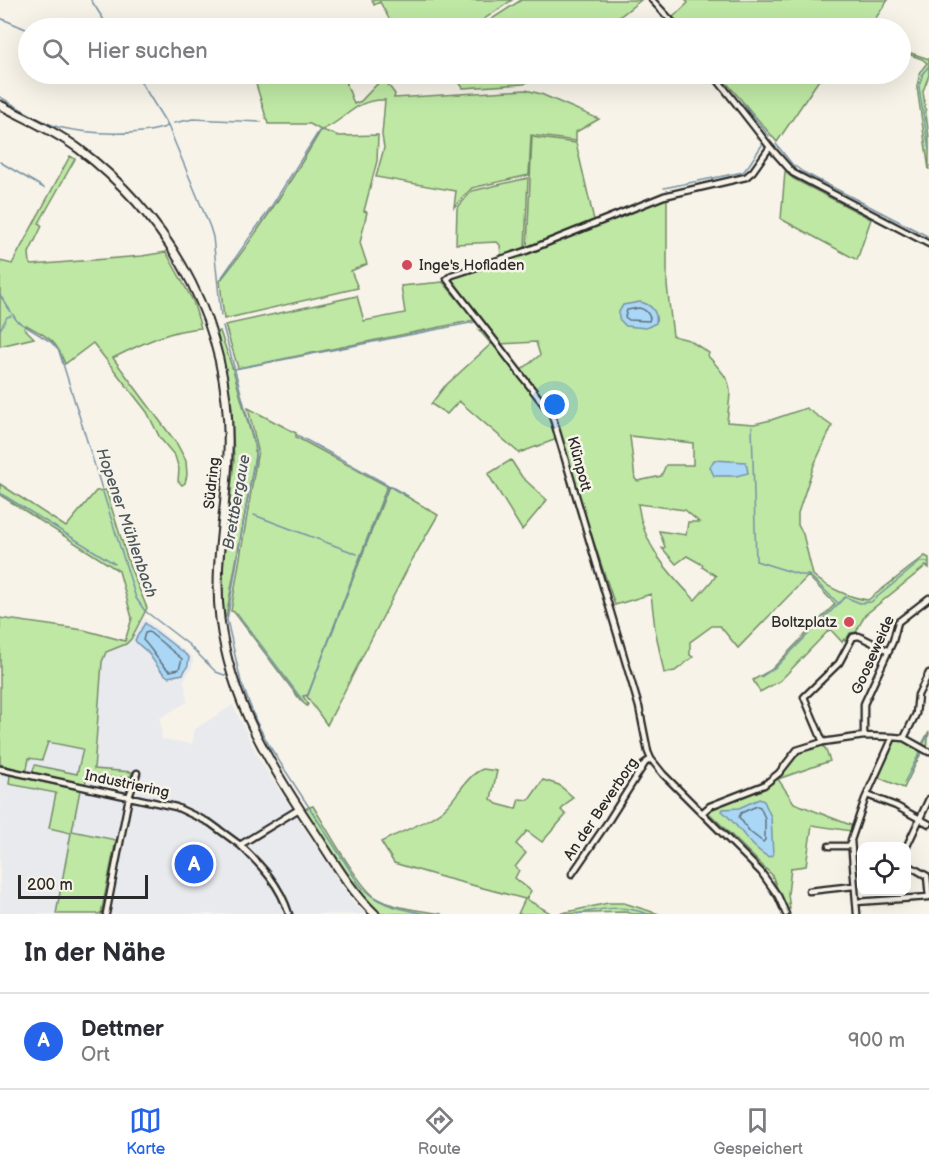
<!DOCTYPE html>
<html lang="de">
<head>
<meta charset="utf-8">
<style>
	:root { --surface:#fff; --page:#f2f2f3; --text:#2b2b33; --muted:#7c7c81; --line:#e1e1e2; --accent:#2563eb }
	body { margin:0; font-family:"Balsamiq Sans",sans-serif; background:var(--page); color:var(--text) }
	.controls { position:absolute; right:18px; bottom:18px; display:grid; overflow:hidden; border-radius:12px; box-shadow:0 6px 24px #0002 }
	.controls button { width:54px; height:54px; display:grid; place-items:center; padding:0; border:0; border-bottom:2px solid var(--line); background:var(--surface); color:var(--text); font:30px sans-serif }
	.scale { position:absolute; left:18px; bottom:15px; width:130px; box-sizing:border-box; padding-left:6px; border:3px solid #2b2b2b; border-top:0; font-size:16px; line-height:21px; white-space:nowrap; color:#2b2b2b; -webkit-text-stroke:4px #f7f3e8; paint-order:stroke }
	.you { position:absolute; left:555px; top:405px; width:21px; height:21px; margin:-15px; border:4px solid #fff; border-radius:50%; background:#1a73e8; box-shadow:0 0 0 9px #1a73e833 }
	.badge { display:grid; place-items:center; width:39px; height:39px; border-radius:50%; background:var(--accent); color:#fff; font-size:20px; font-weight:700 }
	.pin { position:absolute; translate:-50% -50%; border:3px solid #fff; box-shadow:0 2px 6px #0006 }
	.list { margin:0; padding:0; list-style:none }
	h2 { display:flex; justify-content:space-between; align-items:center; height:78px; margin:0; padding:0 24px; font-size:26px }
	h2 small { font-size:20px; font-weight:400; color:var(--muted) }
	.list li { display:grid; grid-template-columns:39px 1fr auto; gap:18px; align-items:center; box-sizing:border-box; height:96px; padding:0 24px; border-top:2px solid var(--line) }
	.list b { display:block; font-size:22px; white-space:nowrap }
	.list p { margin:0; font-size:20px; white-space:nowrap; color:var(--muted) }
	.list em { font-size:20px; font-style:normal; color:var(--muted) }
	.icon { flex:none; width:33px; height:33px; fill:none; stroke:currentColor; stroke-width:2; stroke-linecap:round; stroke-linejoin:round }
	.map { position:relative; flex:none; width:929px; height:914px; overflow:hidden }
	.search { position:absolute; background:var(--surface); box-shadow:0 6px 24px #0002; left:18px; right:18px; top:18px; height:66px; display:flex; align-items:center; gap:15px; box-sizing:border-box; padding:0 21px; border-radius:33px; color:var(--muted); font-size:22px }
	.sheet { height:174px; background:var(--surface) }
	nav { display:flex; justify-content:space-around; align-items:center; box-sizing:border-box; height:84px; border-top:2px solid var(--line); background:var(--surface); font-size:16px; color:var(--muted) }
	nav a { display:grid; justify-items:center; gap:3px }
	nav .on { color:var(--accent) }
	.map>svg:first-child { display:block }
</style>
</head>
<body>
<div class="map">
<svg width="929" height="914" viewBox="0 0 929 914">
	<rect width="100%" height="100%" fill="#f7f3e8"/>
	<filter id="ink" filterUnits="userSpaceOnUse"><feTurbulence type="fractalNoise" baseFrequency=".0167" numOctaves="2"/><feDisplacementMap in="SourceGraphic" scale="12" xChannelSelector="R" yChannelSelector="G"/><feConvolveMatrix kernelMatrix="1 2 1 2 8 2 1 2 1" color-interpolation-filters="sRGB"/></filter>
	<g filter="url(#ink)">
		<!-- built -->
		<path fill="#e8eaee" d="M144,618L193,657V666L184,680L187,702L160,718L162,739L192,744L195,729L233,705L259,759L350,898L365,914H0V773L79,790L85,784L88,774L117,778L131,772L94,769L100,674L102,662L106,652L126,644L131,639Z
			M47,742L83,749L77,774L35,765L33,766L34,773L24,771L27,769L29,758Z"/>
		<!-- green -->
		<path fill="#bee8a4" stroke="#748a68" stroke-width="1.5" fill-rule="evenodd" d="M372,0H512L471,28H419L411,20L402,28H394L380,2L374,5Z
			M521,0H641L605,28H478Z
			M686,0H888L869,28H681L672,18L688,3Z
			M905,51L929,59V75L923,91L929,137V170L917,87L920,72L927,63L922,59L905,53Z
			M253,74H343L354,104L361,101L383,78L395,94L394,98L526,90L541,94L599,119L576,132V141L531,135L529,175L472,188L454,207L456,191L376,177L384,148L382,135L385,100C356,98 346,120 322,130L339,136L378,135L377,161L364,211L367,212L360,243L367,264L351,271L358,288L224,319L220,281C258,233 290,183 321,130L310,124H268Z
			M454,74H540L524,84L463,88Z
			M719,74H823L777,142Z
			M532,137L576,143L594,220L527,247Z
			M70,156L75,159L39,223L42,226L29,253L30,263L32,265L142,256L166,252L193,301L201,328C170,330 141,344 113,358L177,444L186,461L187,475L185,483L182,485L178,481L179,469L175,456L160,438L147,412L93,343L65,364C56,339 48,337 26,325L24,328L34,338L0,346V261L12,264Z
			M785,172L794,179L871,219L857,260L781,219Z
			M528,178L525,248L501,257L500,245L497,242L456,244L457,208L472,191Z
			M667,198V285L673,336L689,340L709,353L708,356C735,385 731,383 727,422L754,424L771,420L806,408L832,426L814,465L798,513V525L803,534L813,575C826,587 850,598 868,600L925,556L929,558V568L926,566L865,615L856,632L850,633L846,640L844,639L842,642L830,629L780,681L760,692L753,680L771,670L835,604L808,576L738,648L720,626H712L690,642V655L693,657L675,671L664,673L655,629L651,594L615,605L577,493H571L557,439L519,453L459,401L447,414L431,404L444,387L491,344L479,330L493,334L451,284L450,281L452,279L536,251ZM536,342L540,355L520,371L500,344ZM630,436L693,443V465H666L661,476L638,481L635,479ZM638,504L685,510L699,522H688L686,535L659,531L665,547L662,548L676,564L687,556L703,565L702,567L716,576L695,600C667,571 643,545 638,504Z
			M443,282L475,320L238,368L225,325L357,296L364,321L405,313L401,286Z
			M220,331L234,373L255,448V458L226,617L224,618L222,575L234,461L232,407L224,365L216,332Z
			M248,408L296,433V437L387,486L308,695L303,696L308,704L307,706L301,701L234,612L231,611L258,450Z
			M511,460L522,477L547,500L522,530L488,474Z
			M0,484L66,527L96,491L106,490L130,567L147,608L131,639L126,644L106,652L102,662L94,769L132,772L131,776L117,778L88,774L85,784L34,773L33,770L35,765L77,774L83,749L48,742L42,760L29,758L27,769L24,771L0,764V618L84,630L125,641L132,618L119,571L0,495Z
			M389,486L438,515L412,560L327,725L307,697Z
			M929,731L927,748L924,747L904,788L877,777L895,741H902L919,750Z
			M821,745L825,748L830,761L778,779L794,803L853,826L851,831L812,825L806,866L791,868L788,894L790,909H785L772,875L708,812L718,805L765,788L780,775L800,751Z
			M483,769L497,771L491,799L497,804L516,809L519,799L529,800L543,780L559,785L573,797L561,810L566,815L542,842L527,831L516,844L526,853L515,867L519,870L515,878L531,891L526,899L552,914H518L525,899L445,878L394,863L381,842C400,832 434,820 447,806C458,795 468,774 483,769Z
			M10,775L80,790L72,831L116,840L101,914H56L71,833L49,828L56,793L9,784Z
			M313,806C326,827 357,884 375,897C394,909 421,910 442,914H380L354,887L304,809Z
			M608,903H624L659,914H633L625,912L558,914Z"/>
		<!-- water -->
		<path fill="#aad7f6" stroke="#7792a5" stroke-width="1.5" d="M640,302C650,304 658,311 656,323L646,328L626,326L619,319V312L623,305Z
			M714,460L746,462L748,473L736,476H714L710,467Z
			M145,623L189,657L188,665L183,674L168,677C159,671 155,663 149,654C145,648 138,646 135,640Z
			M759,799L764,801L771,817L773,855L769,857C751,849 738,824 722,811L723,809L739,808Z"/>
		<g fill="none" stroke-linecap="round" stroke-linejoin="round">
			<!-- shore -->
			<path stroke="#5e707c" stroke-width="1.5" d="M639,308C645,309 648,312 650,318L649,321L629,320L625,317L627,310Z
				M149,632L182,659L179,669L170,671C159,664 153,650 143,640L145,633Z
				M757,806L760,807L765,818V840L763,842L750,832L739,817L741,813Z"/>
			<!-- stream -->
			<path stroke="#7792a5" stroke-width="1.5" d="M91,0L109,28
				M0,18L28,30
				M929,66L923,73L919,87L929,150
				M136,74L168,126L210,227L213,237L221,316
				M0,97C16,106 41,122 58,127C88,134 139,137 168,126
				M742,103L769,136
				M174,123L193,119L261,122
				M776,144L792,164L803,172L929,237
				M0,162L44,188
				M664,188L743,172L749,165L762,145
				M222,277L271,207L319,131
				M0,295L17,321L51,342L59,351L136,598L145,611L188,644L216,672L230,677
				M223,326L256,449L227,620L241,682
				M0,330L7,317L11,316
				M235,369L475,322
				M752,427L756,561L801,575H809L838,603
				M297,435L408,496
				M0,493L115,564
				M254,515L357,554
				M237,613L303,701
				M761,677L776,667L845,597L860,603L871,602L920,562H929
				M237,681L242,684L256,721L270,747L359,884C377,906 400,909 427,914
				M308,695L388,485
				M924,743L929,734
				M904,783L920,752
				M577,914C602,908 623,905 648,914"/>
			<defs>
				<path id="street" d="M652,0L678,28
					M713,74L770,147L793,173L929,244
					M770,147L753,171L746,177L664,196L526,251L452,275L447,279L552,415L639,707L648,752L651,759L663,774L761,872L778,896L786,914
					M889,651L859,636L853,637L839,663L804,697L823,742L864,736L893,737
					M864,736V704L893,641L898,622L929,598
					M904,738L916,714L918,695L929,673
					M0,769L176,807L210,823L240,845L299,809
					M867,795L896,806L929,824
					M702,813L710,806L764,785L779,773L797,750L823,742
					M240,845C262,866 280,885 289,914
					M829,846H850
					M906,848L929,799
					M572,874L609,820L645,763L651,759
					M809,891L854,886
					M856,902L929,897L927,876L906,864
					M106,914L129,797L137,773
					M857,914L851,840L865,799L893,737L904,738L929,752"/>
				<path id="secondary" d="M0,105C27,119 55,131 79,149C176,223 232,330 228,453C227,509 213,563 220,619C230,701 271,767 316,834C334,862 351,891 375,914"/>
			</defs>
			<!-- street casing -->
			<use href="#street" stroke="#2b2b2b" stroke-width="9"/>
			<!-- secondary casing -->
			<use href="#secondary" stroke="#2b2b2b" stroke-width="11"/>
			<!-- street -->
			<use href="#street" stroke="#f7f3e8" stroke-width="4.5"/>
			<!-- secondary -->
			<use href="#secondary" stroke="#f7f3e8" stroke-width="7"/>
		</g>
	</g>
	<!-- markers -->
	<g fill="#d1495b" stroke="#f7f3e8" stroke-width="2">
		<circle cx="407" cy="265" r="6"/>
		<circle cx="849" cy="622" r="6"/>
	</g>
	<g text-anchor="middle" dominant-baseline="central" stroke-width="5" stroke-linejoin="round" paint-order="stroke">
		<!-- poi labels -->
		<g font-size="15" fill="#2b2b2b" stroke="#f7f3e8" text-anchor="start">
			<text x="419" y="265">Inge's Hofladen</text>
			<text x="837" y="622" text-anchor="end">Boltzplatz</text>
		</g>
		<!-- street labels -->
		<g font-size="15" fill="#2b2b2b" stroke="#f7f3e8">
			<text transform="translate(579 464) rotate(75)">Klünpott</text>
			<text transform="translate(212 483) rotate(-84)">Südring</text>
			<text transform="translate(873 655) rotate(-66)">Gooseweide</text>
			<text transform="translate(127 784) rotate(12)">Industriering</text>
			<text transform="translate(601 809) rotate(-56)">An der Beverborg</text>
		</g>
		<!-- water labels -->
		<g font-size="16" font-style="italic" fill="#4b565e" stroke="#f7f3e8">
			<text transform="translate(237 502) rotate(-80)">Brettbergaue</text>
			<text transform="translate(126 523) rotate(71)">Hopener Mühlenbach</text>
		</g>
	</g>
</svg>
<div class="controls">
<button><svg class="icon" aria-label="locate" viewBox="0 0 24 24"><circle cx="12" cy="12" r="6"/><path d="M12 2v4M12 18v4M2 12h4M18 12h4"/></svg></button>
</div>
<div class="scale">200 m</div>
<div class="you"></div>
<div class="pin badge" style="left:194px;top:864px">A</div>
<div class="search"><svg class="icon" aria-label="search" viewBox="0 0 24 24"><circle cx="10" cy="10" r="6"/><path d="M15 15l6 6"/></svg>Hier suchen</div>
</div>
<section class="sheet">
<h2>In der Nähe<small></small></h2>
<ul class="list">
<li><span class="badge">A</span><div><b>Dettmer</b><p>Ort</p></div><em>900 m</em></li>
</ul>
</section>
<nav>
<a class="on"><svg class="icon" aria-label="map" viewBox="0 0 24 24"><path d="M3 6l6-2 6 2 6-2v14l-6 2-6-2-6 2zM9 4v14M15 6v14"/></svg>Karte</a>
<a><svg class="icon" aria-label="directions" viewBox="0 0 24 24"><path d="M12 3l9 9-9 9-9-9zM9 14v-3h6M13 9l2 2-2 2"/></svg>Route</a>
<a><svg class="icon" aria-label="saved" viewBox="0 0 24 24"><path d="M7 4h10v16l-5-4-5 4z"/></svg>Gespeichert</a>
</nav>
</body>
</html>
